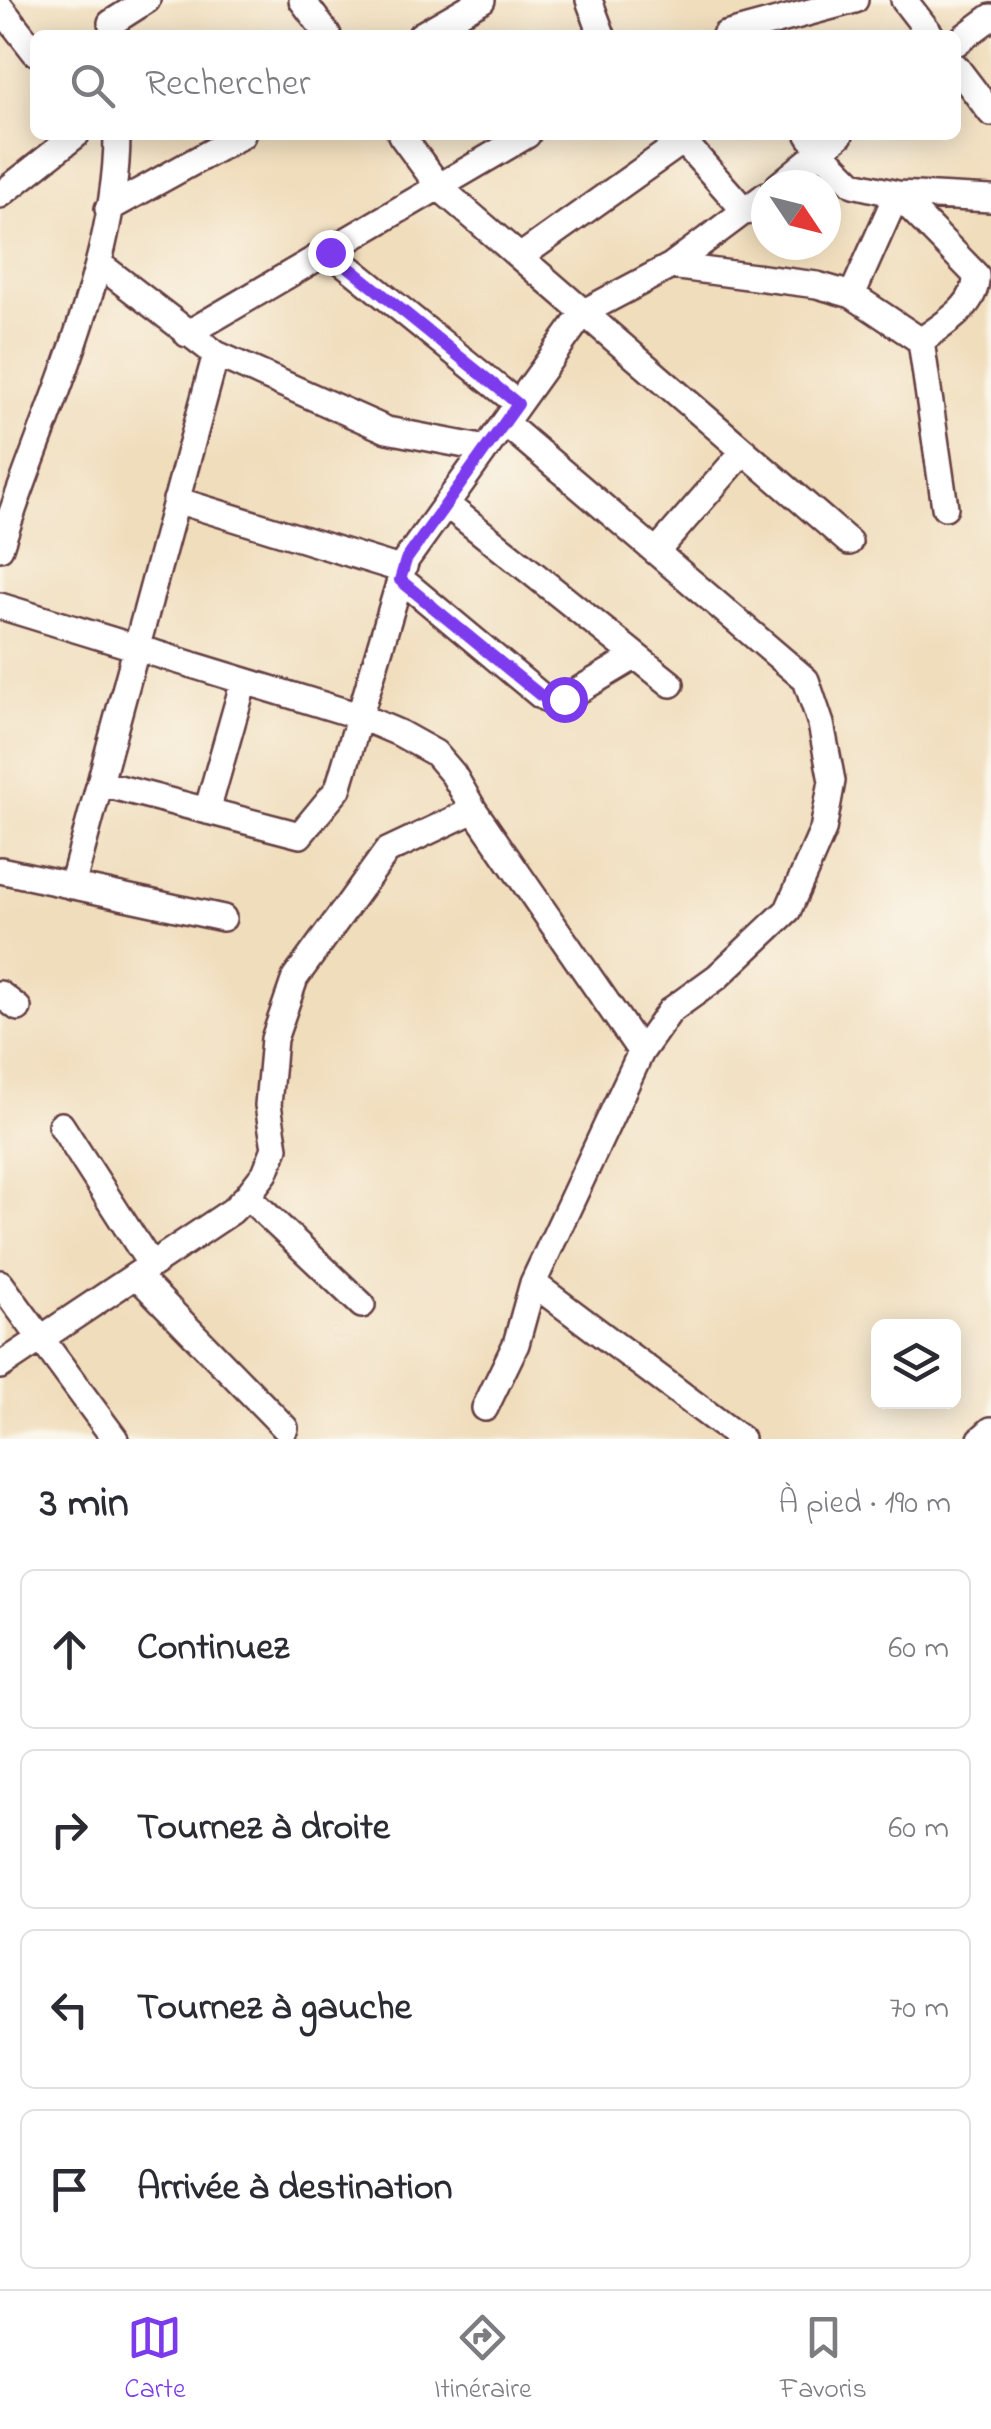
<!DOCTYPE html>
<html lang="fr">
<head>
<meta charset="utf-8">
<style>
	:root { --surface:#fff; --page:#f2f2f3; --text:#2b2b33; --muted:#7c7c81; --line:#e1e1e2; --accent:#7c3aed }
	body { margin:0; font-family:"Indie Flower",sans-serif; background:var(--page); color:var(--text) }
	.controls { position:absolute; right:30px; bottom:30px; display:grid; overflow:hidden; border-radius:15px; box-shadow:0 5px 25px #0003 }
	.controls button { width:90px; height:90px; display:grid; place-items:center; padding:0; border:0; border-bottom:2px solid var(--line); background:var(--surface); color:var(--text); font:50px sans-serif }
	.compass { position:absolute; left:751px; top:170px; width:90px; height:90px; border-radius:50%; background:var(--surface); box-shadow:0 5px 25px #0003; rotate:125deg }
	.stop { position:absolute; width:30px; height:30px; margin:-22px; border:8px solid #7c3aed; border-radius:50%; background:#fff }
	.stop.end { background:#7c3aed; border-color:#fff; box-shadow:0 2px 10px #0008 }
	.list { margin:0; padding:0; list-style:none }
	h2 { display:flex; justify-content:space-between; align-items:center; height:130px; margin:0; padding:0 40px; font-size:42px }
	h2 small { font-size:32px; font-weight:400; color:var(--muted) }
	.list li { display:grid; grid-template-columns:65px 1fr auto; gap:30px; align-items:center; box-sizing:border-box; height:160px; margin:0 20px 20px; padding:0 20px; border:2px solid var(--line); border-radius:15px }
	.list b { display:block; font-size:38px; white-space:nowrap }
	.list em { font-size:32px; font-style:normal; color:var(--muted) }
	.icon { flex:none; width:55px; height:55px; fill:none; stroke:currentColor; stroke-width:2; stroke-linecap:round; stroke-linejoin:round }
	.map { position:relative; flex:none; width:991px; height:1439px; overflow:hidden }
	.search { position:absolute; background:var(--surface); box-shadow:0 5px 25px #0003; left:30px; right:30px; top:30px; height:110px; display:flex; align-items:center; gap:25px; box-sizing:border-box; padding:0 35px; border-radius:15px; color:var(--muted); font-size:38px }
	.sheet { height:850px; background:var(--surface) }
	nav { display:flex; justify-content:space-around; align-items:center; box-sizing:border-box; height:140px; border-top:2px solid var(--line); background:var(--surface); font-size:28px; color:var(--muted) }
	nav a { display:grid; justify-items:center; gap:5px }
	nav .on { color:var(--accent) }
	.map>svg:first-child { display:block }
</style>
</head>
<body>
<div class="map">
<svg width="991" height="1439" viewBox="0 0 991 1439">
	<rect width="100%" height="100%" fill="#fbf7ec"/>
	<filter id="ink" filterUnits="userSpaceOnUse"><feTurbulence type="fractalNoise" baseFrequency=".01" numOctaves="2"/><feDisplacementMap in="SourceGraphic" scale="20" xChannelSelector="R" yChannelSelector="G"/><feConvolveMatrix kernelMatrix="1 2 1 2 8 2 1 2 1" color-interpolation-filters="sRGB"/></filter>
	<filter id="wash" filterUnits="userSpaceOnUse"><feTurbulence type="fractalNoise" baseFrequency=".0048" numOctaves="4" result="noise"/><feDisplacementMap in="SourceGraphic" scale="40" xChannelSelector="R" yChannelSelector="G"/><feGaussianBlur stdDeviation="2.25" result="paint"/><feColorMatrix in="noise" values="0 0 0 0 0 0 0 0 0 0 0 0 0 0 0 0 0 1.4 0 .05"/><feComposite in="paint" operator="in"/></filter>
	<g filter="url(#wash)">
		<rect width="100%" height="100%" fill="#f0ddbc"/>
	</g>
	<g filter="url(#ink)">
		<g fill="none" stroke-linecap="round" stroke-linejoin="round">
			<defs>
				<path id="minor" d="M302,0L328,35
					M589,0L602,35
					M904,0L931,35
					M0,7L35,52
					M111,23L147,0
					M421,35L482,0
					M725,35L855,0
					M956,43L991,17
					M956,67L991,113
					M401,135L440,188L849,542
					M678,135L746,212
					M809,135L820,151L853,184L897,194L976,275C978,306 943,324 921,341
					M779,185L840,135
					M0,195L76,135
					M108,209L242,135
					M330,252L518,404
					M520,257L683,141
					M99,264L216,354L387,430L486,449
					M671,266L817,285L852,295L921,341L945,507
					M852,295L897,194L991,199
					M187,334L527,135
					M176,500L403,570
					M446,504L671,684
					M0,548C41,420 117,269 117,135
					M657,551L744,451
					M401,579L540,695L552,702L564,699L636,656
					M0,606L359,716L399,733L435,753L453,774L474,810L641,1052
					M100,783L300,835L338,789L406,560L584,312L671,266L766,195
					M207,811L244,681
					M0,870L223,918
					M72,886L216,354
					M0,994L18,1008
					M61,1125L151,1265
					M247,1196L265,1173L275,1148L268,1105L274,1039L295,978L387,851L474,810
					M136,1275L285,1428
					M0,1283L115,1439
					M533,1283L741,1439
					M0,1366L232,1211L247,1196L362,1305
					M485,1408L516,1344L533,1283L641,1052L670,1011L717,977L788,910L823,830L832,781L821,724L806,680L505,423
					M981,1439L991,1430"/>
			</defs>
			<!-- minor casing -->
			<use href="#minor" stroke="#633c41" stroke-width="30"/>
			<!-- minor -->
			<use href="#minor" stroke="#fff" stroke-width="25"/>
		</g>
	</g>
	<g fill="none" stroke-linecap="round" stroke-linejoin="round" filter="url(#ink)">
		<!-- route -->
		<path stroke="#7c3aed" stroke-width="12" d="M330,252L518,404L406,560L400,580L540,695L552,702L564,699"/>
	</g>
</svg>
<div class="controls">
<button><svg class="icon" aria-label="layers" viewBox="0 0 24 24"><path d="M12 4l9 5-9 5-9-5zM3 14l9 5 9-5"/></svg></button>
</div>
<svg class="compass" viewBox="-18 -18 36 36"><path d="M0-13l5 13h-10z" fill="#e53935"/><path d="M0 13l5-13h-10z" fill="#7c7c81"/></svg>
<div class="stop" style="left:564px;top:699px"></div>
<div class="stop end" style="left:330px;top:252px"></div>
<div class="search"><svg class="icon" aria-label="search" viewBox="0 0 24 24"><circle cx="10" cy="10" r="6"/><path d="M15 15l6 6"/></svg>Rechercher</div>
</div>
<section class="sheet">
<h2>3 min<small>À pied · 190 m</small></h2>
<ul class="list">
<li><svg class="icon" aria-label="ahead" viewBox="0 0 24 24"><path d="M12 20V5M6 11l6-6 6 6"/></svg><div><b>Continuez</b></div><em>60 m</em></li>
<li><svg class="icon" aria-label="right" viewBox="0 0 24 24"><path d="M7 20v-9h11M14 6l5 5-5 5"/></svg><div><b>Tournez à droite</b></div><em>60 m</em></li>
<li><svg class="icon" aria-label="left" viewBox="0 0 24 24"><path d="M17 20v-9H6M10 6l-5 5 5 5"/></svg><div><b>Tournez à gauche</b></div><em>70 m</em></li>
<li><svg class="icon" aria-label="arrive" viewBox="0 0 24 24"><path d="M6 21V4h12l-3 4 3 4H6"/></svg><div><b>Arrivée à destination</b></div></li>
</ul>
</section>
<nav>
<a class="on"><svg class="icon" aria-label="map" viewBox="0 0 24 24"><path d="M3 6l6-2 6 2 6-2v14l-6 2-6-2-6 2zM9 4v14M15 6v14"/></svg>Carte</a>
<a><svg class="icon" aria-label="directions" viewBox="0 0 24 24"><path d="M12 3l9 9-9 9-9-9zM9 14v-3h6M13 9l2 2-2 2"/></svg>Itinéraire</a>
<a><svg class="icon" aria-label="saved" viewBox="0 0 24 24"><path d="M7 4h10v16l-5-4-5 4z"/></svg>Favoris</a>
</nav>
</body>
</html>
